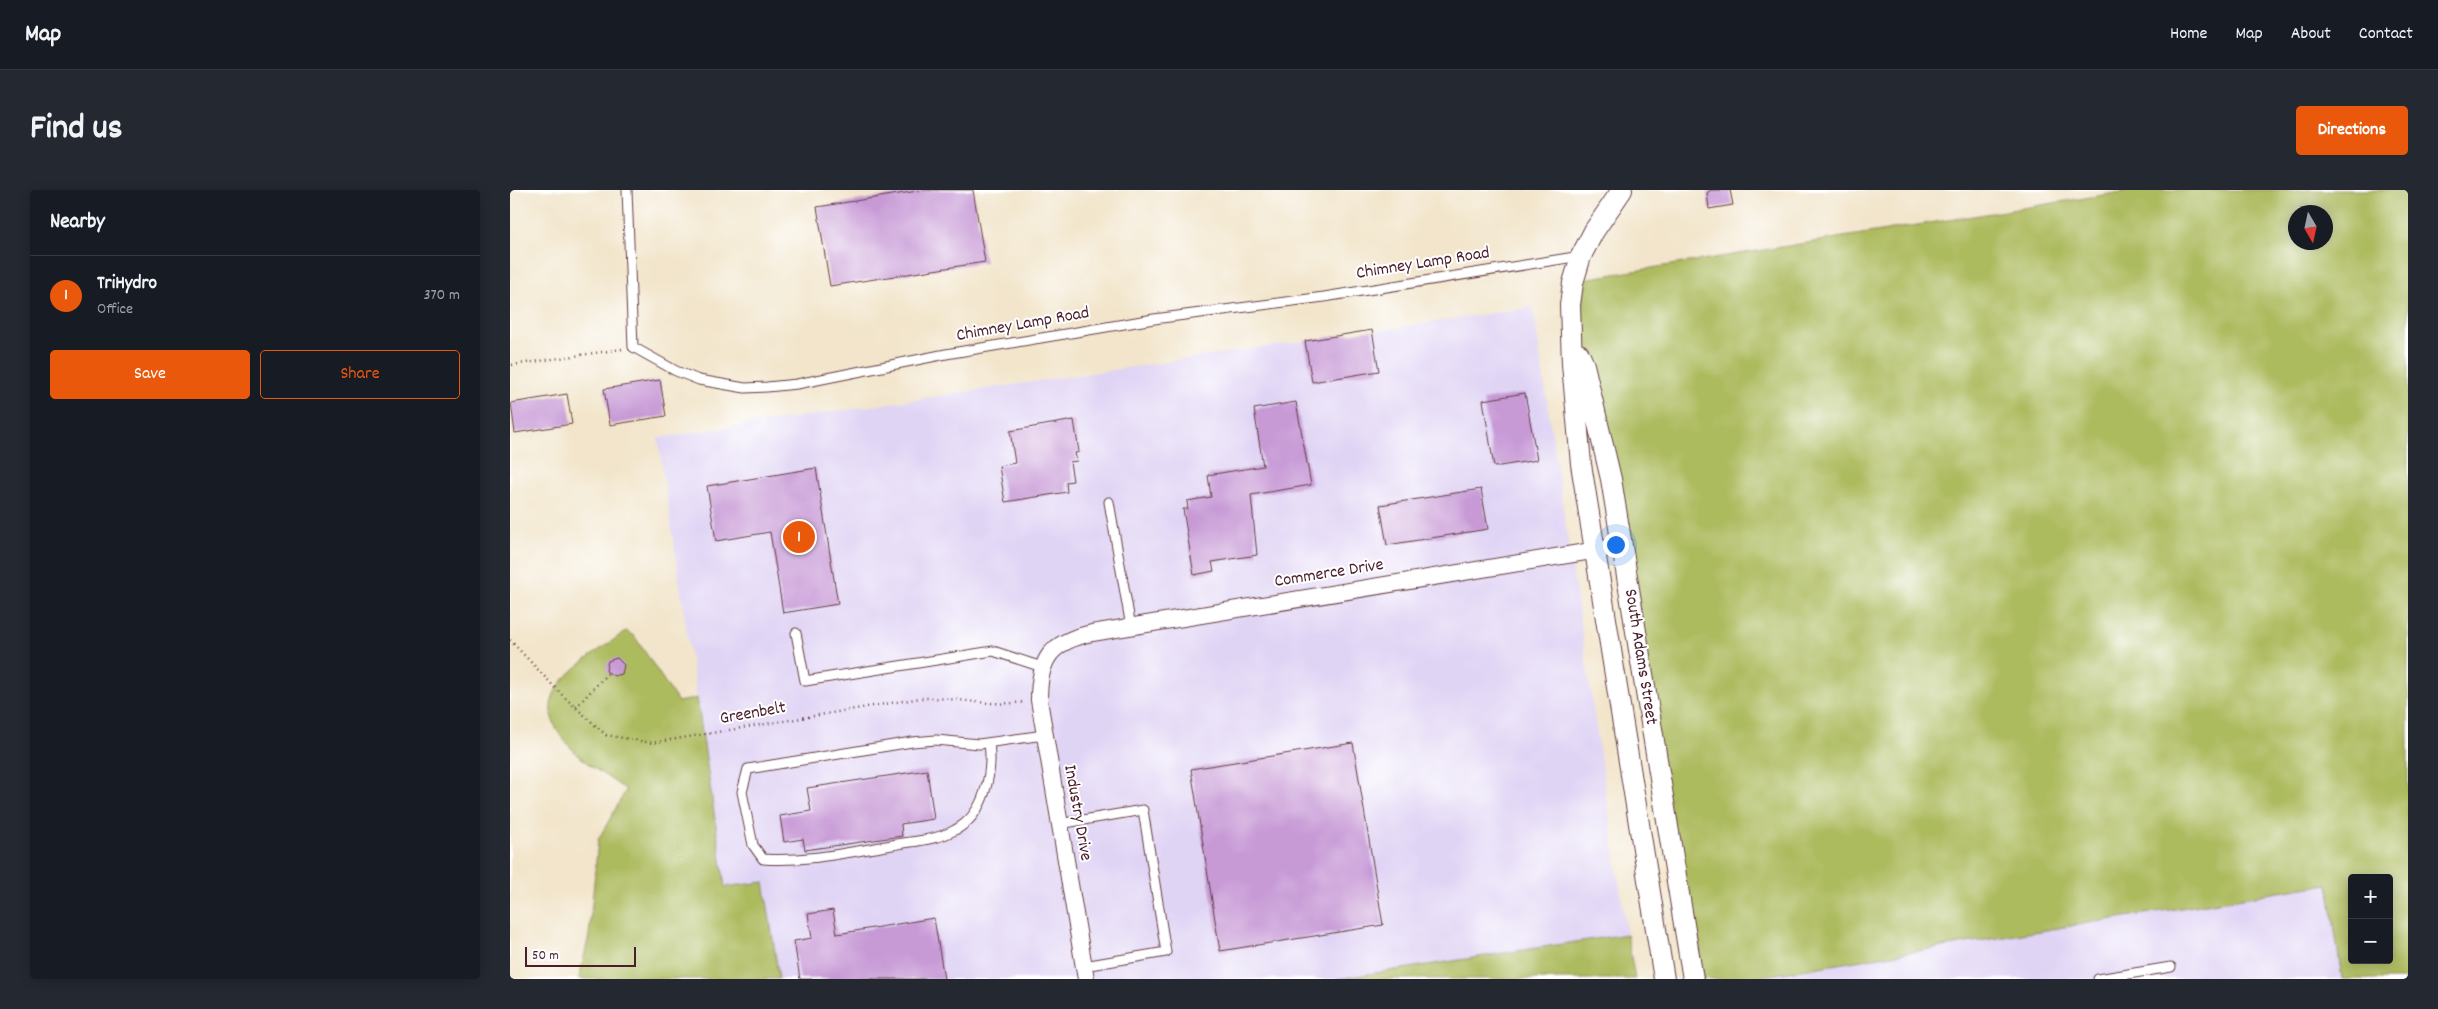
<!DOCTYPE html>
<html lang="en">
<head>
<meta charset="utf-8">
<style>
	:root { --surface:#171b24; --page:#242831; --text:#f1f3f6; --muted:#9ea1a6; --line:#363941; --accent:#ea580c }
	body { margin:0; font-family:Dekko,sans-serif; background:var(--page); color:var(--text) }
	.controls { position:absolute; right:15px; bottom:15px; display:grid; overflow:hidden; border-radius:5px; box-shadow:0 2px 12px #0003 }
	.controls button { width:45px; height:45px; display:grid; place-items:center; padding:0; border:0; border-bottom:1px solid var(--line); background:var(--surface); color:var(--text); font:25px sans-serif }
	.compass { position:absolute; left:1778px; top:15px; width:45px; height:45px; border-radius:50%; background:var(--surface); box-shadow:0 2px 12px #0003; rotate:171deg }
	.scale { position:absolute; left:15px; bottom:12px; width:111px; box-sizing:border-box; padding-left:5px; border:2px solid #4a1f2b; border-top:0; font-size:14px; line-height:18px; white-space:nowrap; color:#4a1f2b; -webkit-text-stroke:4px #fff; paint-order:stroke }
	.you { position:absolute; left:1105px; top:354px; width:18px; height:18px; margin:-12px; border:4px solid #fff; border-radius:50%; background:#1a73e8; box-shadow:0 0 0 8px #1a73e833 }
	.badge { display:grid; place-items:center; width:32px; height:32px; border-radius:50%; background:var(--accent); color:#fff; font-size:16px; font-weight:700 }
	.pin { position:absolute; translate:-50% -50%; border:2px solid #fff; box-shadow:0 1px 5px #0006 }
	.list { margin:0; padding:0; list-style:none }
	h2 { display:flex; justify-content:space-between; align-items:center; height:65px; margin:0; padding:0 20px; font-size:21px }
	h2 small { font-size:16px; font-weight:400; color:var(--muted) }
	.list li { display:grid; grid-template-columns:32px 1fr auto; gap:15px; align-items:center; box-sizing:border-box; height:80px; padding:0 20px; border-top:1px solid var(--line) }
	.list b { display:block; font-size:19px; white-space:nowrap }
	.list p { margin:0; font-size:16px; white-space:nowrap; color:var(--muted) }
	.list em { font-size:16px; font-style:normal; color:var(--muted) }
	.actions { display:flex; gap:10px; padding:15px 20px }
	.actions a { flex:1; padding:11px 0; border:1px solid var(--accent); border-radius:5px; text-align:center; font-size:18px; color:var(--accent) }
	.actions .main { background:var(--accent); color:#fff }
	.map { position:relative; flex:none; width:1898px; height:789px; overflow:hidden; border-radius:5px }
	header { display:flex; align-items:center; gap:30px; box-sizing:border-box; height:70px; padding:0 25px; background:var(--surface); border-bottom:1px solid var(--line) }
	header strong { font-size:24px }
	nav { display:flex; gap:28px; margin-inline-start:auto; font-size:18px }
	.intro { display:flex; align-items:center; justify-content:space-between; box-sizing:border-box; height:120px; padding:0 30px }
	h1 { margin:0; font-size:35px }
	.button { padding:12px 22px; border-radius:5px; background:var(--accent); color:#fff; font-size:18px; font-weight:700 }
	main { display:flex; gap:30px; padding:0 30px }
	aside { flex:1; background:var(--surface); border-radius:5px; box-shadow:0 2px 12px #0003 }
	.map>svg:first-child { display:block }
</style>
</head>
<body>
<header>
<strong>Map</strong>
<nav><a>Home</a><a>Map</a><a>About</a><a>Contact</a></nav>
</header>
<div class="intro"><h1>Find us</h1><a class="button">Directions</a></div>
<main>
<aside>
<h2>Nearby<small></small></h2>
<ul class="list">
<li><span class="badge">1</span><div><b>TriHydro</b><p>Office</p></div><em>370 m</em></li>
</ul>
<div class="actions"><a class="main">Save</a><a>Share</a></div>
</aside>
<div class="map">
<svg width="1898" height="789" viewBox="0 0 1898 789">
	<rect width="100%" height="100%" fill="#fff"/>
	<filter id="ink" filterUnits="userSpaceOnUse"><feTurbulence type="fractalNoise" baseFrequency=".02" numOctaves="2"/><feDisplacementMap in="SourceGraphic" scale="10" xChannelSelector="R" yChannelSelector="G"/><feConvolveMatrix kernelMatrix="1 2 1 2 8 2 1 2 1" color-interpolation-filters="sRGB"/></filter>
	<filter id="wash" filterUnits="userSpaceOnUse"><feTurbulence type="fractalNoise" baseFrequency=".0096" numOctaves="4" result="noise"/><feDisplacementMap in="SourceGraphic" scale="20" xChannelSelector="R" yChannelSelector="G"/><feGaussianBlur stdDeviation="1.12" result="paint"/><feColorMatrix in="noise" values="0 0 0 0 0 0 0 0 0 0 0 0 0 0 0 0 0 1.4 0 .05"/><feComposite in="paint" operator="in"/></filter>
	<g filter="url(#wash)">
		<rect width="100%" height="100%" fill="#f2e5cb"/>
		<!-- built -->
		<path fill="#e0d4f4" d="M1023,117L1117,744L827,789H269L254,692L215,697L148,248Z
			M1819,694L1832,789H1236Z"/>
		<!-- green -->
		<path fill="#adbb5e" stroke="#7c6d44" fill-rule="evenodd" d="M1624,0H1898V789H1832L1818,694L1236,789H1190L1078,168L1071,122L1074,89ZM1786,22H1816V52H1786ZM1842,688H1879V770H1842Z
			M116,441L125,447L168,512L187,508L215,697L254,692L269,789H69L79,745L88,650L116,600C103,590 88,582 76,572C0,509 63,480 116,441Z
			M1117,744L1125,789H827Z"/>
		<g id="blocks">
			<!-- building -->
			<path fill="#c79ad6" d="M414,0H463L475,72L320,96L307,17Z
				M1201,0H1220L1223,15L1199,19L1197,3Z
				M862,140L869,181L802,192L795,151Z
				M150,190L156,226L100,235L94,199Z
				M1015,203L1027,270L984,277L973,210Z
				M57,204L62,234L5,243L1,213Z
				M786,212L801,295L741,305L747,365L702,372L704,381L684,385L673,319H678L677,311L701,307L698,285L753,276L744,219Z
				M564,230L569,262L565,263L567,271L560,272L563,291L556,292L557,302L495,312L489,276L505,273L500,241Z
				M306,278L328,414L273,423L260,342L206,351L197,296Z
				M971,299L978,339L877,355L870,315Z
				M107,468L114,475L112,484L104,486L96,481L98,471Z
				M843,553L873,735L710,761L681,579Z
				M417,580L424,629L391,634L392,646L295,660L293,649L274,652L270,626L301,621L297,598Z
				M323,720L327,744L424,728L434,789H290L284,751L302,748L298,724Z"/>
		</g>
	</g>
	<g filter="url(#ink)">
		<use href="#blocks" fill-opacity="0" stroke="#633d43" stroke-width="1"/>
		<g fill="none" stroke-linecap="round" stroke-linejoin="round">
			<defs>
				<path id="service" d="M117,0L123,157L166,181L189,190L235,198L257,197L287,194L436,164L644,129L814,107L1071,66
					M599,312L621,437
					M286,443L295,491L483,461L532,477
					M479,553C483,582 475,625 445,640C427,650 403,651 382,655C340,662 297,672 253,669L243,655L232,602L238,579L402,552L426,550L469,554L534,545
					M549,634L633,620L656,762L574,776
					M1588,789L1661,777"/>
				<path id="minor" d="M576,789L529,510C529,468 541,452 582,443L1112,356"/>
				<path id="tertiary" d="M1112,0L1084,41L1071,66L1063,93L1060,115L1062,174L1071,274L1154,789
					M1069,164L1074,175L1101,289L1183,789"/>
			</defs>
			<!-- service casing -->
			<use href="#service" stroke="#633d43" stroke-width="11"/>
			<!-- minor casing -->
			<use href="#minor" stroke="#633d43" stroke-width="18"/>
			<!-- tertiary casing -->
			<use href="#tertiary" stroke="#633d43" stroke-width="22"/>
			<!-- path -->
			<path stroke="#633d43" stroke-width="2.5" stroke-dasharray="1 4" stroke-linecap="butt" d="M2,175L112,159
				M0,450L51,504L96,545L142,553L411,508C447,507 477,517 514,512
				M66,517L98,483"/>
			<!-- service -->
			<use href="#service" stroke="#fff" stroke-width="9"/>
			<!-- minor -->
			<use href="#minor" stroke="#fff" stroke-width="16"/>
			<!-- tertiary -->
			<use href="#tertiary" stroke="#fff" stroke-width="20"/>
		</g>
	</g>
	<g text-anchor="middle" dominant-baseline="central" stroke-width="4" stroke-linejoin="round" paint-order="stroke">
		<!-- street labels -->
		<g font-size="18" fill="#4a1f2b" stroke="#fff">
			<text transform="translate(913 74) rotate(-9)">Chimney Lamp Road</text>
			<text transform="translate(513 135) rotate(-10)">Chimney Lamp Road</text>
			<text transform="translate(819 384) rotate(-9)">Commerce Drive</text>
			<text transform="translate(1130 467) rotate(81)">South Adams Street</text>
			<text transform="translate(243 524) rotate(-10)">Greenbelt</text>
			<text transform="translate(567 623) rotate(80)">Industry Drive</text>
		</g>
	</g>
</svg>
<div class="controls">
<button>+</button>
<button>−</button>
</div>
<svg class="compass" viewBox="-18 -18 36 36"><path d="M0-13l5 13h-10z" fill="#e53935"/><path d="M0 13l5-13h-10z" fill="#9ea1a6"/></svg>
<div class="scale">50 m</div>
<div class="you"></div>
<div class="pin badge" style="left:289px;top:347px">1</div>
</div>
</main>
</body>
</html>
